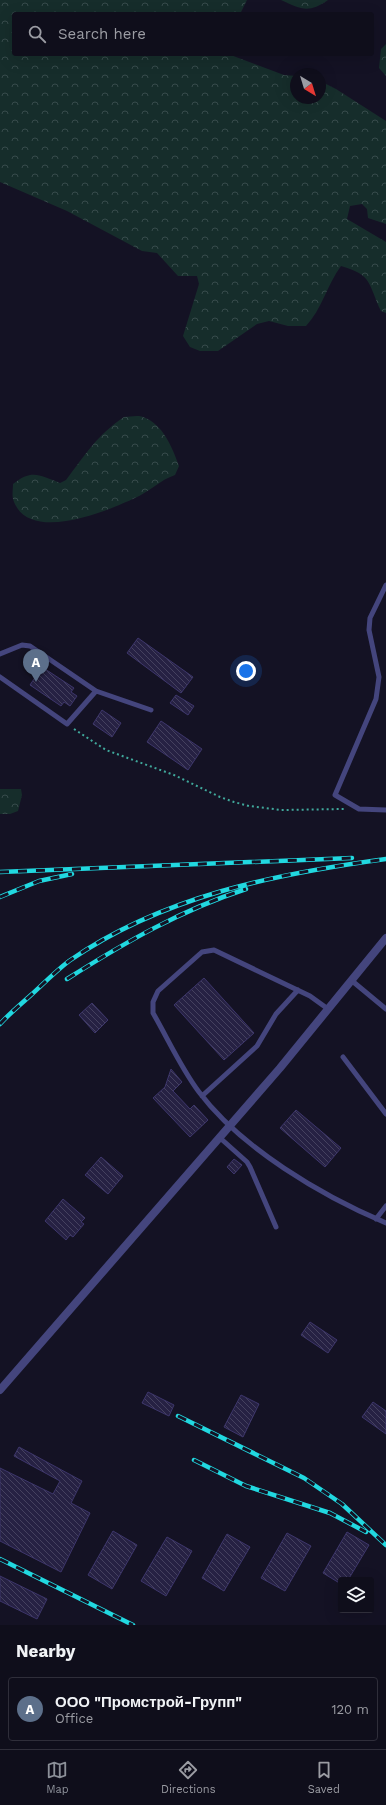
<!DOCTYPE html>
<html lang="en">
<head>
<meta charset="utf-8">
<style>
	:root { --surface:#0f0e1b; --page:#181724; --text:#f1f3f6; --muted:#9b9ca3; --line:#2f2e3a; --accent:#8c9099 }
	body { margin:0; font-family:"Work Sans",sans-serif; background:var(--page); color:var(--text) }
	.controls { position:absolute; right:12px; bottom:12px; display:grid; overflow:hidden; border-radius:4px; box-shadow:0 4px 16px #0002 }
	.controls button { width:36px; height:36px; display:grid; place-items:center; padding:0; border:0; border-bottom:1px solid var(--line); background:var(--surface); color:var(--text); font:20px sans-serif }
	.compass { position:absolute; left:290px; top:68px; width:36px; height:36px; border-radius:50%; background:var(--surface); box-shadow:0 4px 16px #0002; rotate:142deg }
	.you { position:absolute; left:246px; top:671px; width:14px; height:14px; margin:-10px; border:3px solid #fff; border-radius:50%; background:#1a73e8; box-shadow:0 0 0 6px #1a73e833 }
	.badge { display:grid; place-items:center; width:26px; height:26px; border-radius:50%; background:var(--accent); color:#fff; font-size:13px; font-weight:700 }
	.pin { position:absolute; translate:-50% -33px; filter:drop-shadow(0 1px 2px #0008) }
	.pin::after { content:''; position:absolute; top:21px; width:14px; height:12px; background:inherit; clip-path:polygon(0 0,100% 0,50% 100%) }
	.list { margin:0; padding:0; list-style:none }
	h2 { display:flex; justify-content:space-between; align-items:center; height:52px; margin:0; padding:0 16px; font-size:17px }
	h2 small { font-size:13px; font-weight:400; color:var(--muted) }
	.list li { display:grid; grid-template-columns:26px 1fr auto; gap:12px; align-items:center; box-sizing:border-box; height:64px; margin:0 8px 8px; padding:0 8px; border:1px solid var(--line); border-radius:4px }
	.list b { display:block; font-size:15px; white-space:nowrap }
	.list p { margin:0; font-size:13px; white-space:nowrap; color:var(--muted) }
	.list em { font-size:13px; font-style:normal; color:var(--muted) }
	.icon { flex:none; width:22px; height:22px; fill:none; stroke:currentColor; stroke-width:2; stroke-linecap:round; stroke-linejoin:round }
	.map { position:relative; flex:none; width:386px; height:1625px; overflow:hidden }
	.search { position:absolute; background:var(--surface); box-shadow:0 4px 16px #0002; left:12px; right:12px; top:12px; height:44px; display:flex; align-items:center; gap:10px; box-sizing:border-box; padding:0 14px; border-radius:4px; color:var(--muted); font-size:15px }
	.sheet { height:124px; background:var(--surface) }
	nav { display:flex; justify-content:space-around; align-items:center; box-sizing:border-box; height:56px; border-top:1px solid var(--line); background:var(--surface); font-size:11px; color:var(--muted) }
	nav a { display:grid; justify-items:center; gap:2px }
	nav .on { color:var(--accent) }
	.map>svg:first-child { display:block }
</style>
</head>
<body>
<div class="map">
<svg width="386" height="1625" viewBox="0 0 386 1625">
	<defs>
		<pattern id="forest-crowns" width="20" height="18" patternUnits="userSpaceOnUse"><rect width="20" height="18" fill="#162d2b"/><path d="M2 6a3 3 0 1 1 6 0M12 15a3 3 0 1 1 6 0" fill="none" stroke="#374b4b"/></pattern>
		<pattern id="building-back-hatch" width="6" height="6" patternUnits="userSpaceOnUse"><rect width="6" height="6" fill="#262143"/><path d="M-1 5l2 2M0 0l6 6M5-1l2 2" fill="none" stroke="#45415f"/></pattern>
	</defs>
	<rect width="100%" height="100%" fill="#141224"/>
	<!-- forest -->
	<path fill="url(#forest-crowns)" d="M0,0H247L240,14H14V54H228L284,75L296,76V98H320V81L336,89L386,121V224L368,218L367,209L362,204L350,206L347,219L386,242V313L381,311C368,284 373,275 341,266C327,285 322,309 306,326H288L269,321L257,324L218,351H200L190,347L183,336L199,284L197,276H178L157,253L142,251L67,211L0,182Z
		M281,0H328C308,14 301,9 281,0Z
		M386,44V76L379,68L381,49Z
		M124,417C130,417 138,415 143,417C163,424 172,447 179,466L175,475C160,480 149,492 135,498C107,511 27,545 13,499C12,495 13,488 13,484C32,469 39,475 60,483L66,480C86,454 96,436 124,417Z
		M0,789H21L22,795L18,811L10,814H0Z"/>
	<!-- building -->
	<path fill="url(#building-back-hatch)" stroke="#3d366b" d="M138,638L193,677L181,693L127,653Z
		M42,667L74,688L71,692L77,696L70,706L64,702L61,706L30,685Z
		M176,695L194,706L188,715L170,703Z
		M102,710L121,723L112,737L93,724Z
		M161,721L202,749L188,770L147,742Z
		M204,978L254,1033L224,1060L174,1005Z
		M92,1003L108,1020L95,1033L79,1015Z
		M171,1069L182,1082L173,1091L190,1109L194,1105L208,1120L190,1137L153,1098L165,1087Z
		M296,1110L341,1148L325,1167L280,1128Z
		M101,1157L123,1176L108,1194L85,1175Z
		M234,1159L242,1165L234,1174L227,1167Z
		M63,1199L85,1218L81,1222L84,1224L73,1237L70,1235L66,1240L45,1221Z
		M310,1322L337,1340L328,1353L301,1335Z
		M148,1392L174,1405L169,1416L142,1403Z
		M241,1395L259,1404L243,1437L224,1427Z
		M373,1402L386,1411V1434L362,1417Z
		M19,1447L82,1481L71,1503L90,1513L61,1572L0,1541V1468L53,1494L60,1481L14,1456Z
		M113,1531L137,1545L112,1589L88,1575Z
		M347,1532L369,1545L348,1580H341V1584L323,1573Z
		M287,1533L311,1546L285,1591L261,1578Z
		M227,1534L250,1547L224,1591L202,1578Z
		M167,1537L192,1551L166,1596L141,1581Z
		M0,1576L47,1599L37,1619L0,1601Z"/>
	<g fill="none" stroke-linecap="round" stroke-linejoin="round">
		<!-- path -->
		<path stroke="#40a89b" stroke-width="2" stroke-dasharray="2 3" stroke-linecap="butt" d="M74,729L106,750L174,775L220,797L234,802L249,806L281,810L344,809"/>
		<!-- service -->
		<path stroke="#44457d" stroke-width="5" d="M386,585L370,618L369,630L379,677L376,699L335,795L359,809L386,810
			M0,654L22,645L30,646L96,691
			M0,677L67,724L96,691L151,710
			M351,980L386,1009
			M328,1009L310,996L214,950L202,952L158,991L153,1002V1013C168,1039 181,1068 199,1092C241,1148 322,1196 386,1223
			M343,1057L386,1114
			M202,1096L257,1046L276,1014L298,990
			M219,1137L247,1162L250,1167L276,1227
			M376,1219L386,1206"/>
		<!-- minor -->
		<path stroke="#44457d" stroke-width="8" d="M0,1390L280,1068L386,938"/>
		<defs>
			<path id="rail" d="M0,872L352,858
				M0,897L39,881L72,874
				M67,979C124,943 181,910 246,889
				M0,1024C9,1014 20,1005 31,995C43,984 56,971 69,961C163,896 275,874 386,859
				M178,1416L304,1478L342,1504L386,1545
				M194,1460L246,1486L330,1513L366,1532
				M0,1559L133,1625"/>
		</defs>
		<!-- rail casing -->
		<use href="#rail" stroke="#21d8e0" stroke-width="4.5"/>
		<!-- rail -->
		<use href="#rail" stroke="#141224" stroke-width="3" stroke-dasharray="9" stroke-linecap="butt"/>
	</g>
</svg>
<div class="controls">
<button><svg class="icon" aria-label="layers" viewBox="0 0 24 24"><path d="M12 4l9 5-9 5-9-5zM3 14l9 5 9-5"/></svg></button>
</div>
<svg class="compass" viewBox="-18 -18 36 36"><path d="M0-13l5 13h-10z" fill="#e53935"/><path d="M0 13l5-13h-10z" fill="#9b9ca3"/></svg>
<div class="you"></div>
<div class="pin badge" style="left:36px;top:682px;background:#5c6f8a">A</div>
<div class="search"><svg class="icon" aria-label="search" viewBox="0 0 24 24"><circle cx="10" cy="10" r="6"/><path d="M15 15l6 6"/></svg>Search here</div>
</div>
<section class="sheet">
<h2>Nearby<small></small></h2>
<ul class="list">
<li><span class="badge" style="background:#5c6f8a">A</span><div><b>ООО &quot;Промстрой-Групп&quot;</b><p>Office</p></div><em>120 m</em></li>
</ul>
</section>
<nav>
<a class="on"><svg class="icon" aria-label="map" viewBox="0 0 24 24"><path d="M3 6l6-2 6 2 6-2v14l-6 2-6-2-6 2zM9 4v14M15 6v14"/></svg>Map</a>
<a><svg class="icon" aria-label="directions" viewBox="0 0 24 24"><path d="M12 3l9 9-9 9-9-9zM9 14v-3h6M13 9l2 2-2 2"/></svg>Directions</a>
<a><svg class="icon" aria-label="saved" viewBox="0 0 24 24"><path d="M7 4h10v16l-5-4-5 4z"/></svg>Saved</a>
</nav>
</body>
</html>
